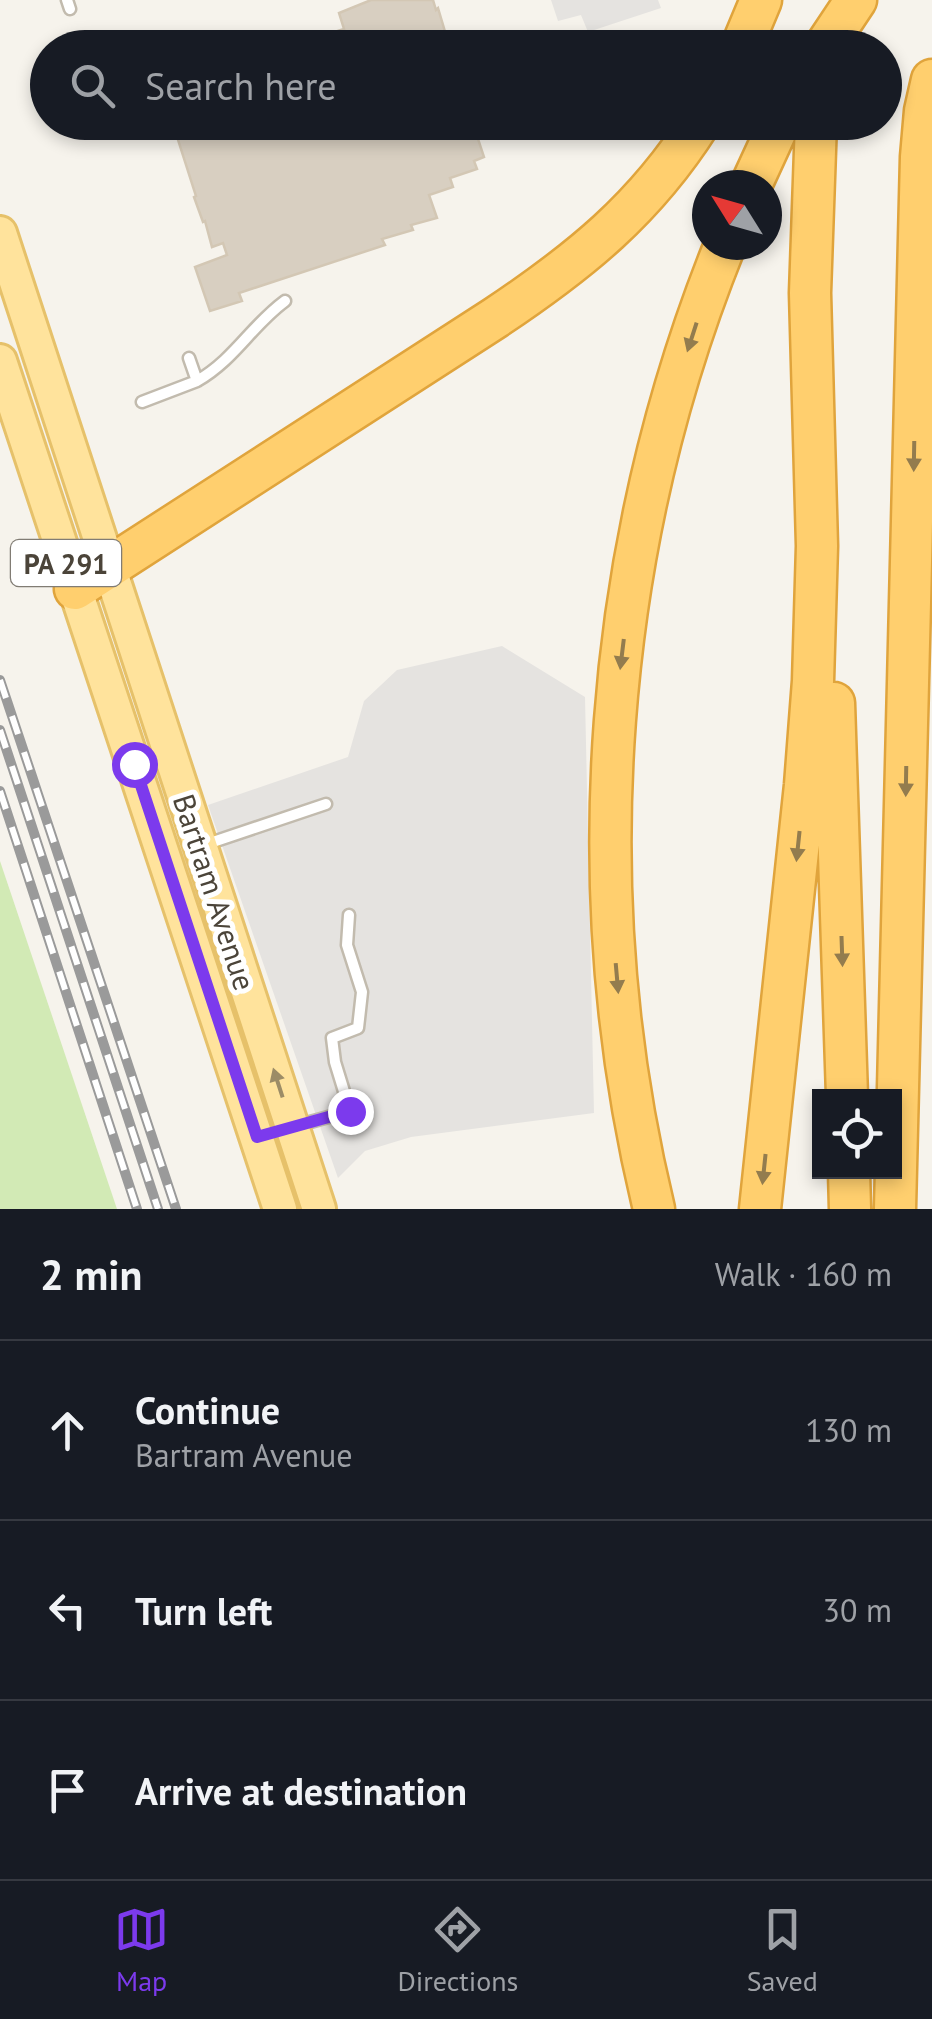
<!DOCTYPE html>
<html lang="en">
<head>
<meta charset="utf-8">
<style>
	:root { --surface:#171b24; --page:#20242c; --text:#f1f3f6; --muted:#9ea1a6; --line:#363941; --accent:#7c3aed }
	body { margin:0; font-family:"PT Sans",sans-serif; background:var(--page); color:var(--text) }
	.controls { position:absolute; right:30px; bottom:30px; display:grid; overflow:hidden; border-radius:0px; box-shadow:0 5px 15px #0003 }
	.controls button { width:90px; height:90px; display:grid; place-items:center; padding:0; border:0; border-bottom:2px solid var(--line); background:var(--surface); color:var(--text); font:50px sans-serif }
	.compass { position:absolute; left:692px; top:170px; width:90px; height:90px; border-radius:50%; background:var(--surface); box-shadow:0 5px 15px #0003; rotate:307deg }
	.stop { position:absolute; width:30px; height:30px; margin:-22px; border:8px solid #7c3aed; border-radius:50%; background:#fff }
	.stop.end { background:#7c3aed; border-color:#fff; box-shadow:0 2px 10px #0008 }
	.list { margin:0; padding:0; list-style:none }
	h2 { display:flex; justify-content:space-between; align-items:center; height:130px; margin:0; padding:0 40px; font-size:42px }
	h2 small { font-size:32px; font-weight:400; color:var(--muted) }
	.list li { display:grid; grid-template-columns:65px 1fr auto; gap:30px; align-items:center; box-sizing:border-box; height:180px; padding:0 40px; border-top:2px solid var(--line) }
	.list b { display:block; font-size:38px; white-space:nowrap }
	.list p { margin:0; font-size:32px; white-space:nowrap; color:var(--muted) }
	.list em { font-size:32px; font-style:normal; color:var(--muted) }
	.icon { flex:none; width:55px; height:55px; fill:none; stroke:currentColor; stroke-width:2; stroke-linecap:round; stroke-linejoin:round }
	.map { position:relative; flex:none; width:932px; height:1209px; overflow:hidden }
	.search { position:absolute; background:var(--surface); box-shadow:0 5px 15px #0003; left:30px; right:30px; top:30px; height:110px; display:flex; align-items:center; gap:25px; box-sizing:border-box; padding:0 35px; border-radius:55px; color:var(--muted); font-size:38px }
	.sheet { height:670px; background:var(--surface) }
	nav { display:flex; justify-content:space-around; align-items:center; box-sizing:border-box; height:140px; border-top:2px solid var(--line); background:var(--surface); font-size:28px; color:var(--muted) }
	nav a { display:grid; justify-items:center; gap:5px }
	nav .on { color:var(--accent) }
	.map>svg:first-child { display:block }
</style>
</head>
<body>
<div class="map">
<svg width="932" height="1209" viewBox="0 0 932 1209">
	<rect width="100%" height="100%" fill="#f6f3ec"/>
	<!-- green -->
	<path fill="#d2eab5" d="M0,861L117,1209H0Z"/>
	<!-- parking -->
	<path fill="#e5e3e0" d="M551,0H658L661,8L588,32L581,15L558,21Z
		M502,646L585,697L594,1113L411,1137L365,1151L338,1178L208,805L348,757L364,701L397,670Z"/>
	<!-- building -->
	<path fill="#d8cfc1" stroke="#d3c7b4" stroke-width="2.5" d="M371,0H433L436,10L438,8L446,35H443L447,48H284L344,29L339,13Z
		M170,122H475L478,132L476,133L484,157L474,161L477,169L450,178L453,187L429,195L437,218L411,225L413,230L382,239L385,245L239,293L242,301L210,311L195,267L227,255L223,243L212,247L205,221L203,222L194,197L196,196L173,124L170,125Z"/>
	<g fill="none" stroke-linecap="round" stroke-linejoin="round">
		<defs>
			<path id="lane" d="M67,0L70,9
				M83,47L111,39
				M197,381C235,359 251,326 285,301
				M142,402L197,381L189,358
				M204,845L326,804
				M263,1135L350,1111L335,1062L332,1038L358,1028L362,992L347,945L349,915"/>
			<path id="primary" d="M0,233L319,1209
				M0,361L280,1209"/>
			<path id="highway" d="M741,48L761,0
				M824,48L856,0
				M751,185L780,122
				M75,589L495,318C579,262 645,209 700,122
				M834,703L847,1096
				M849,1172L850,1209
				M654,1209C577,892 603,547 725,245
				M760,1209L805,785L813,681L817,546L810,293L816,122
				M895,1209L921,157L925,111L932,80"/>
		</defs>
		<!-- lane casing -->
		<use href="#lane" stroke="#c2bbae" stroke-width="15"/>
		<!-- primary casing -->
		<use href="#primary" stroke="#e6c16a" stroke-width="38"/>
		<!-- highway casing -->
		<use href="#highway" stroke="#e0a43c" stroke-width="45"/>
		<!-- lane -->
		<use href="#lane" stroke="#fff" stroke-width="10"/>
		<!-- primary -->
		<use href="#primary" stroke="#ffe39c" stroke-width="32"/>
		<!-- highway -->
		<use href="#highway" stroke="#ffcf6e" stroke-width="40"/>
		<defs>
			<path id="rail" d="M0,680L176,1209
				M0,730L158,1209
				M0,791L137,1209"/>
		</defs>
		<!-- rail casing -->
		<use href="#rail" stroke="#9a9a9a" stroke-width="10"/>
		<!-- rail -->
		<use href="#rail" stroke="#fff" stroke-width="6" stroke-dasharray="19" stroke-linecap="butt"/>
	</g>
	<!-- one-way arrows -->
	<defs><path id="oneway-solid" d="M-6-.8H1V-3.2L6.5 0L1 3.2V.8H-6Z" transform="scale(2.5)"/></defs>
	<g fill="#937c4e">
		<use href="#oneway-solid" transform="translate(692 337) rotate(108)"/>
		<use href="#oneway-solid" transform="translate(914 456) rotate(91)"/>
		<use href="#oneway-solid" transform="translate(622 654) rotate(97)"/>
		<use href="#oneway-solid" transform="translate(906 781) rotate(91)"/>
		<use href="#oneway-solid" transform="translate(798 846) rotate(96)"/>
		<use href="#oneway-solid" transform="translate(842 951) rotate(88)"/>
		<use href="#oneway-solid" transform="translate(617 978) rotate(85)"/>
		<use href="#oneway-solid" transform="translate(764 1169) rotate(96)"/>
	</g>
	<use fill="#9c8c66" href="#oneway-solid" transform="translate(278 1083) rotate(-108)"/>
	<g fill="none" stroke-linecap="round" stroke-linejoin="round">
		<!-- route -->
		<path stroke="#7c3aed" stroke-width="12" d="M134,764L257,1137L350,1111"/>
	</g>
	<g text-anchor="middle" dominant-baseline="central" stroke-width="10" stroke-linejoin="round" paint-order="stroke">
		<!-- shield labels -->
		<rect fill="#fff" stroke="#817c74" stroke-width="2.5" x="11" y="540" width="110" height="46" rx="8"/>
		<g font-size="28" font-weight="bold" fill="#4b4439">
			<text x="66" y="563">PA 291</text>
		</g>
		<!-- street labels -->
		<g font-size="30" fill="#4b4439" stroke="#fff">
			<text transform="translate(215 892) rotate(72)">Bartram Avenue</text>
		</g>
	</g>
</svg>
<div class="controls">
<button><svg class="icon" aria-label="locate" viewBox="0 0 24 24"><circle cx="12" cy="12" r="6"/><path d="M12 2v4M12 18v4M2 12h4M18 12h4"/></svg></button>
</div>
<svg class="compass" viewBox="-18 -18 36 36"><path d="M0-13l5 13h-10z" fill="#e53935"/><path d="M0 13l5-13h-10z" fill="#9ea1a6"/></svg>
<div class="stop" style="left:134px;top:764px"></div>
<div class="stop end" style="left:350px;top:1111px"></div>
<div class="search"><svg class="icon" aria-label="search" viewBox="0 0 24 24"><circle cx="10" cy="10" r="6"/><path d="M15 15l6 6"/></svg>Search here</div>
</div>
<section class="sheet">
<h2>2 min<small>Walk · 160 m</small></h2>
<ul class="list">
<li><svg class="icon" aria-label="ahead" viewBox="0 0 24 24"><path d="M12 20V5M6 11l6-6 6 6"/></svg><div><b>Continue</b><p>Bartram Avenue</p></div><em>130 m</em></li>
<li><svg class="icon" aria-label="left" viewBox="0 0 24 24"><path d="M17 20v-9H6M10 6l-5 5 5 5"/></svg><div><b>Turn left</b></div><em>30 m</em></li>
<li><svg class="icon" aria-label="arrive" viewBox="0 0 24 24"><path d="M6 21V4h12l-3 4 3 4H6"/></svg><div><b>Arrive at destination</b></div></li>
</ul>
</section>
<nav>
<a class="on"><svg class="icon" aria-label="map" viewBox="0 0 24 24"><path d="M3 6l6-2 6 2 6-2v14l-6 2-6-2-6 2zM9 4v14M15 6v14"/></svg>Map</a>
<a><svg class="icon" aria-label="directions" viewBox="0 0 24 24"><path d="M12 3l9 9-9 9-9-9zM9 14v-3h6M13 9l2 2-2 2"/></svg>Directions</a>
<a><svg class="icon" aria-label="saved" viewBox="0 0 24 24"><path d="M7 4h10v16l-5-4-5 4z"/></svg>Saved</a>
</nav>
</body>
</html>
